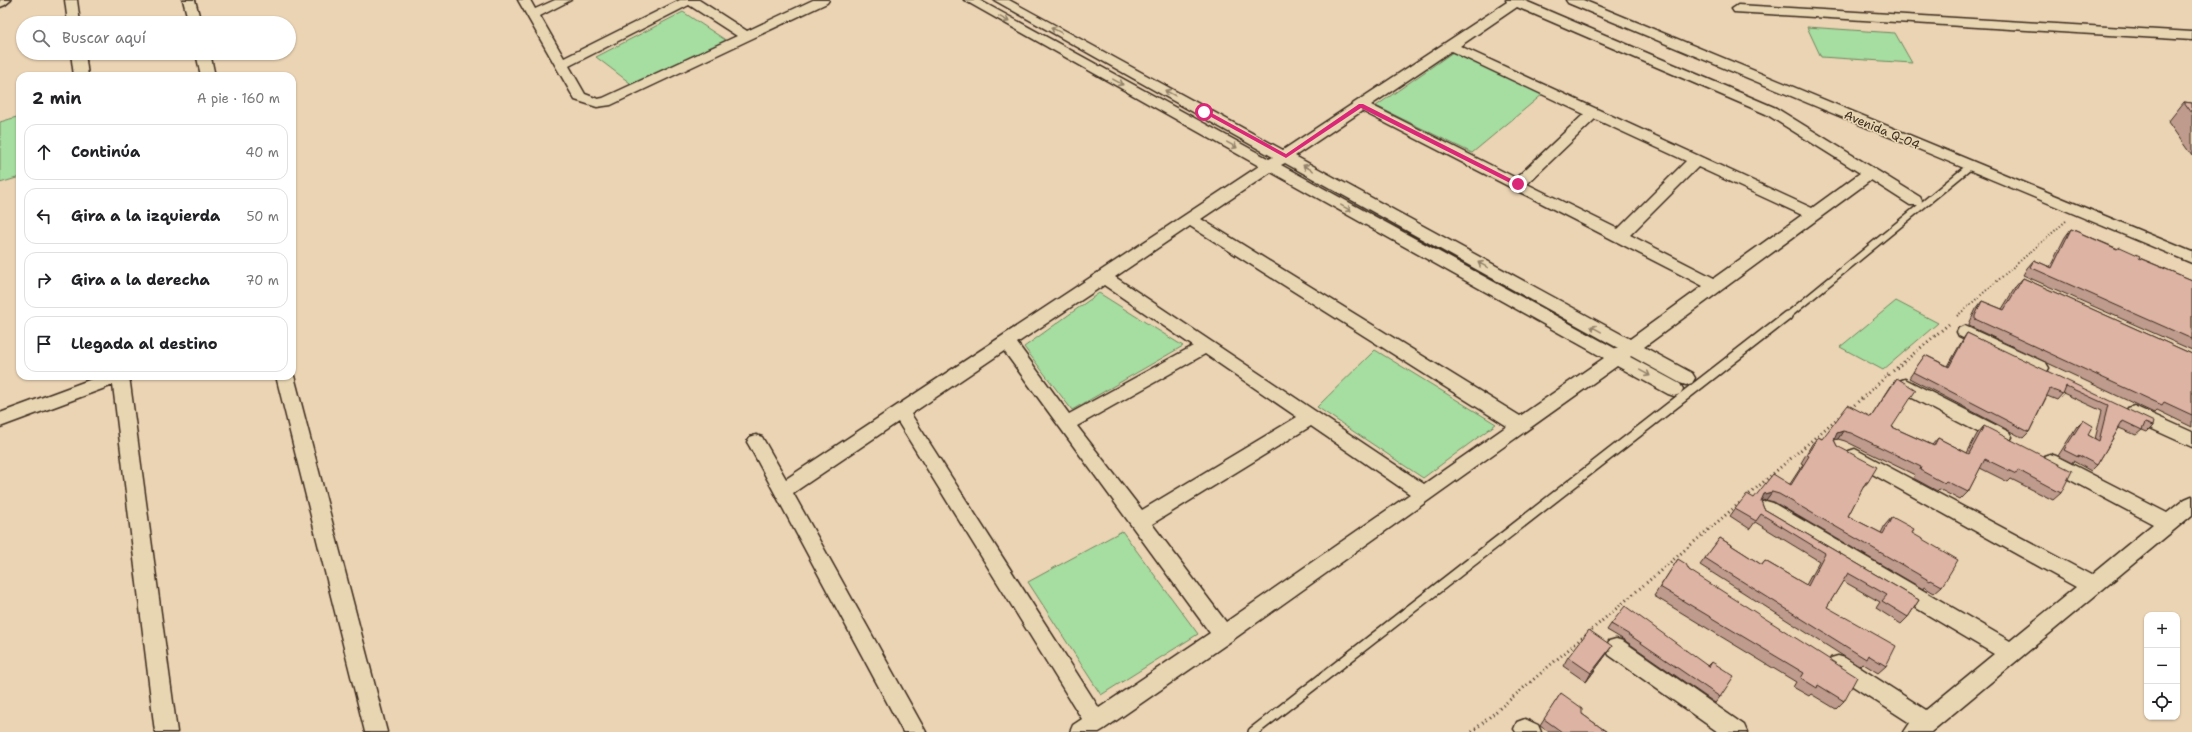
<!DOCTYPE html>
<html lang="es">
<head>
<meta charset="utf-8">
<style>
	:root { --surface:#fff; --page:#f2f2f2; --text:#202124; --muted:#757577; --line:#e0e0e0 }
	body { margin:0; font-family:"Shantell Sans",sans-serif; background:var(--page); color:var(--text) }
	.controls { position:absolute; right:12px; bottom:12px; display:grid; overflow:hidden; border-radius:8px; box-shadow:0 1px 3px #0004 }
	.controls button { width:36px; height:36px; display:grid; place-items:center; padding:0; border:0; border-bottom:1px solid var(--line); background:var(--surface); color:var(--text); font:20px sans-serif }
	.stop { position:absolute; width:12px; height:12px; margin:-9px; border:3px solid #db2777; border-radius:50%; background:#fff }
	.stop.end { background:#db2777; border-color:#fff; box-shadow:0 1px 4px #0008 }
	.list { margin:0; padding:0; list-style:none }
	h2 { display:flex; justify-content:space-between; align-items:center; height:52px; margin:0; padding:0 16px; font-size:17px }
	h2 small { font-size:13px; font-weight:400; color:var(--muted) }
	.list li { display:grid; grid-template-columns:26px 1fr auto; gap:12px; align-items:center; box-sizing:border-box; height:56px; margin:0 8px 8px; padding:0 8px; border:1px solid var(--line); border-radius:12px }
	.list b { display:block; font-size:15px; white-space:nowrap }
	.list em { font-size:13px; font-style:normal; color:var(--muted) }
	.icon { flex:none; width:22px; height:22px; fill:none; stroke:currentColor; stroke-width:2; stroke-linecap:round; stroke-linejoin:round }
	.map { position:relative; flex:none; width:2192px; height:732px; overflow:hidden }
	.search { position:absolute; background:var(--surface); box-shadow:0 1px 3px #0004; left:16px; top:16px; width:280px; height:44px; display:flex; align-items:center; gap:10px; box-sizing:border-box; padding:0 14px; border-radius:22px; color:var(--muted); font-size:15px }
	.panel { position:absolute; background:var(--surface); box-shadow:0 1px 3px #0004; left:16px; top:72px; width:280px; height:308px; border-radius:12px }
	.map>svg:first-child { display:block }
</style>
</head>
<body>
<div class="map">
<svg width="2192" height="732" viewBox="0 0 2192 732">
	<rect width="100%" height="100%" fill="#ebd4b4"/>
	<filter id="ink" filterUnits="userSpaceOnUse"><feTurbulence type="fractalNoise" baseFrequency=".025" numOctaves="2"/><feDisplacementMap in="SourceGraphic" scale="8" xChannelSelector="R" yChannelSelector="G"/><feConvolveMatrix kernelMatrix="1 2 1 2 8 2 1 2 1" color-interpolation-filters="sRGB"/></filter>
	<g filter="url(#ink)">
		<!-- green -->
		<path fill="#a6dda0" stroke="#70845f" d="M683,12L727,41L634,86L596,57Z
			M1807,27L1895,33L1912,63L1821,57Z
			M1453,52L1543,94L1472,153L1376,106Z
			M20,116V177L0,183V122Z
			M1099,293L1183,346L1072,410L1024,347Z
			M1896,301L1938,323L1883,370L1840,347Z
			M1375,350L1496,424L1423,478L1317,407Z
			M1122,531L1198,634L1101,695L1028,582Z"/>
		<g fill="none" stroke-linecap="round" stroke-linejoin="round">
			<defs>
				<path id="service-far1" d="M1786,317L1969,167"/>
				<path id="service" d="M1253,732L1787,316"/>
				<path id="minor" d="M65,0H77L80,23H68Z
					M183,0H195L201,23H189Z
					M518,0H530L535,9L555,0H571L540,16L564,58L680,0H699L747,31L813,0H829L827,3L611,105L597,107L575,100ZM689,5L737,36L603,98L598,99L585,94L569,66Z
					M964,0H979L1269,159L1273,157L994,0H1009L1283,150L1507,2L1506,0H1523L1776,108L1920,197L1922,201L1920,205H1910L1871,180L1644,347L1692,373L1695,378L1692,383L1686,385L1680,383L1631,356L1630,357L1680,384L1683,389L1680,394L1674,396L1668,394L1617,366L1231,641L1104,729L1099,732H1070L1073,725L1082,719L898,422L793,493L926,732H903L750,447L747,442L750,437L756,435L762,437L786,479L1259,166ZM1517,7L1766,114L1860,173L1812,208L1460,46ZM1451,51L1584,114L1516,178L1371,105ZM1362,111L1703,286L1630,339L1295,156ZM1595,119L1686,161L1618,229L1527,184ZM1285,163L1618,348L1616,349L1281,165ZM1698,167L1802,215L1714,278L1630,235ZM1271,172L1604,358L1520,416L1201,219ZM1190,226L1507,426L1424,484L1115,277ZM1104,285L1193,346L1069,414L1017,343ZM1004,351L1210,633L1099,708L911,414ZM1205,354L1297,417L1142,510L1077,426ZM1311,426L1410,494L1226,622L1152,524Z
					M1566,0H1583L2192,252V263L1568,3Z
					M1738,5L2192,32V40L1734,12L1732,9Z
					M71,53H85L88,76H74Z
					M196,53H210L215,76H201Z
					M1965,326L2046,363L2049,368L2046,373L2040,374L2034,373L1959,336L1957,332L1959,328Z
					M292,373L294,376L387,732H365L276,376H292Z
					M100,376H129L177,732H155L113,385L0,427V413Z
					M1905,379L2009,432L2012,437L2009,442L2003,444L1997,442L1899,391L1896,386L1899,381Z
					M2134,406L2192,432V447L2128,418L2125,413L2128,408Z
					M1855,449L2091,575L2153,524L2044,466L2041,461L2044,456L2050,454L2056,456L2167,513L2185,499L2192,496V515L1931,732H1904L1910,723L1831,672L1828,665L1831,658L1838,656L1845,658L1926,710L1994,654L1759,515L1757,509L1759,503L1766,501L1773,503L2010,641L2076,587L1849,461L1846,456L1849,451Z
					M1616,639L1623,641L1744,725L1747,732H1718L1609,655L1606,648L1609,641Z
					M1525,719L1538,725L1541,732H1516L1514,729L1517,722Z"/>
				<path id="tertiary" d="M0,0H11L5,5L0,7Z"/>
			</defs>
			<!-- service-far1 casing -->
			<use href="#service-far1" stroke="#3b2a1e" stroke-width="9"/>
			<!-- service casing -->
			<use href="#service" stroke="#3b2a1e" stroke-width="12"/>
			<!-- minor casing -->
			<use href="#minor" stroke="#3b2a1e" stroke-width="3"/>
			<!-- tertiary casing -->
			<use href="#tertiary" stroke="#3b2a1e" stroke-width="3"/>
			<!-- path-far1 -->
			<path stroke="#3b2a1e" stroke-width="2" stroke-dasharray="1 2.5" stroke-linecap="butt" d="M1957,316L2066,221"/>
			<!-- path -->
			<path stroke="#3b2a1e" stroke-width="3" stroke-dasharray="1 3.5" stroke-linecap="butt" d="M1893,371L1949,324
				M1851,408L1889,374
				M1746,497L1839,417
				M1472,732L1742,501"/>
			<!-- service-far1 -->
			<use href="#service-far1" stroke="#e8d6b3" stroke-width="6"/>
			<!-- service -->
			<use href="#service" stroke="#e8d6b3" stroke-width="9"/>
			<!-- minor -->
			<use href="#minor" fill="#e8d6b3" fill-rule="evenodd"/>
			<!-- tertiary -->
			<use href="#tertiary" fill="#e8d6b3" fill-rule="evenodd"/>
		</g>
		<!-- wall -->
		<path fill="#be9b8d" stroke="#3b2a1e" d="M2184,102L2192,103V156L2168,122Z
			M2071,229L2192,280V350L2023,275L2027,268L2034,260L2050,267L2065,237Z
			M2023,278L2192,354V427L2157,410L2154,413L1969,326V324L1976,309L1982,301L2002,309L2016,286Z
			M1967,333L2153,426L2147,432L2142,430L2136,435L2119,428L2097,465L2091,471L2073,461L2072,463L2058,456L2077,426L2083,420L2088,435L2095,439L2102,411L2063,393L2057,400L2047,396L2029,432L2023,438L1909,378L1925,355L1948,366L1963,339Z
			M1897,378L1892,427L1932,445L1938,438L1967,453L1977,434L1984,426L2061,493L2053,500L2011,479L2008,482L1980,468L1968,492L1960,500L1939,489L1937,491L1913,478L1915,475L1845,441L1838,439L1834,440L1837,446L1868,482L1862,489L1848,516L1881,533L1885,525L1892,517L1912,533L1942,586L1934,593L1924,587L1923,589L1774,502L1766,500L1761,501L1764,509L1919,600L1908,617L1901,624L1876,608L1880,602L1843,581L1827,607L1886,666L1878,673L1862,663L1859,666L1700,565L1720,538L1762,565L1765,561L1806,585L1819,561L1755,522L1750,529L1730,516L1735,509L1754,498L1790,484L1803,464L1801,463L1812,444L1818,437L1822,439L1871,417L1891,386Z
			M1678,559L1689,570L1844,701L1836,709L1811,694L1809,696L1793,687L1796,682L1654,596Z
			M1611,624L1708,666L1712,662L1720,697L1715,703L1624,640L1607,630Z
			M1606,655L1586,682L1563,666L1568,657Z
			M1561,693L1582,714L1607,732H1549L1540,726Z"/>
		<!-- shaded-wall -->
		<path fill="#9b7e73" stroke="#3b2a1e" d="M1843,431L1838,439L1831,441L1837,433Z
			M1772,492L1766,500L1759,502L1764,494Z
			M1612,646L1606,655L1586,682L1591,673Z"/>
		<!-- building -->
		<path fill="#ddb4a4" stroke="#3b2a1e" d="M2184,102L2192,103V113Z
			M2071,229L2117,249L2120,247L2140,256L2139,258L2192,280V339L2030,267L2034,260L2052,268Z
			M2023,278L2192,354V415L2164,402L2162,405L1975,319V316L1982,301L2004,310Z
			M1967,333L2154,422L2153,426L2145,423L2142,430L2123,421L2097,465L2078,455V457L2064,450L2083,420L2093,426L2088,435L2099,441L2108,405L2066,386L2063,394L2050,389L2029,432L1913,372L1925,355L1949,367Z
			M1897,378L1916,390L1892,427L1934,446L1938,438L1969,454L1984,426L2072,471L2061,493L2018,470L2016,474L1985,459L1968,492L1946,481L1944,483L1920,470L1921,467L1851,433L1843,431L1837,433L1834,440L1837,446L1877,467L1868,482H1866L1848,516L1883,534L1892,517L1914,529L1912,533L1958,560L1942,586L1931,580L1930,581L1779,494L1772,492L1764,494L1761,501L1764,509L1919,600L1908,617L1882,601L1887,595L1848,573L1827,607L1896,646L1886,666L1868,655L1866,659L1705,558L1720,538L1762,565L1765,561L1808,586L1825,553L1761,514L1756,521L1735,509L1747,494L1754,498L1773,474L1791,485L1809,456L1807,455L1818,437L1822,439L1848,405L1871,417Z
			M1678,559L1686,564L1689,570L1857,677L1844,701L1818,685L1817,688L1801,678L1804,673L1660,587Z
			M1625,606L1709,667L1712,662L1734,676L1720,697L1628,634L1611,624Z
			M1589,630L1612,646L1591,673L1568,657Z
			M1561,693L1582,708V714L1607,732H1562L1544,719Z"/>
		<!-- one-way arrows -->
		<defs><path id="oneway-shaft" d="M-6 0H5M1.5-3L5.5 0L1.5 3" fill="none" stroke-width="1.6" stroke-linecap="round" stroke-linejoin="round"/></defs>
		<g stroke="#928068">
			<use href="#oneway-shaft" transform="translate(1004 19) rotate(29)"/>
			<use href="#oneway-shaft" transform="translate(1056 30) rotate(-151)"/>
			<use href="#oneway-shaft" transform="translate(1118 82) rotate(29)"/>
			<use href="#oneway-shaft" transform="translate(1170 93) rotate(-151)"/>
			<use href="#oneway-shaft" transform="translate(1232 145) rotate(29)"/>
			<use href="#oneway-shaft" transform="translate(1308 168) rotate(-151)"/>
			<use href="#oneway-shaft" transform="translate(1346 208) rotate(29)"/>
			<use href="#oneway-shaft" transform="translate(1483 265) rotate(-151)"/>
			<use href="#oneway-shaft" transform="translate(1596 329) rotate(-151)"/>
			<use href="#oneway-shaft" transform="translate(1645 373) rotate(29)"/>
		</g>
	</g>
	<!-- route -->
	<path fill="#db2777" d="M1359,104H1363L1521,184L1516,186L1361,108L1286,158L1202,112L1206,110L1286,154Z"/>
	<g text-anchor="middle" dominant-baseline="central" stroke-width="3.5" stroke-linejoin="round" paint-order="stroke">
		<!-- street labels -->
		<g font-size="12" fill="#3b2a1e" stroke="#e8d6b3">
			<text transform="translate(1882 130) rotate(23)">Avenida Q-04</text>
		</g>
	</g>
</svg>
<div class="controls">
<button>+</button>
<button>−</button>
<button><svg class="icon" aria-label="locate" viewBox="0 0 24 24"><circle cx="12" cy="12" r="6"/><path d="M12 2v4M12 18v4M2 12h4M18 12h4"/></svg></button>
</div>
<div class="stop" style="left:1204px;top:112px"></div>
<div class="stop end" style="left:1518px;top:184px"></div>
<div class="search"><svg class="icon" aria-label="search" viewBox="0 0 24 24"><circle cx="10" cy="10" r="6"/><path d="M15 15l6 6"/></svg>Buscar aquí</div>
<section class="panel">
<h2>2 min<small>A pie · 160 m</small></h2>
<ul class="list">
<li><svg class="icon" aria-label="ahead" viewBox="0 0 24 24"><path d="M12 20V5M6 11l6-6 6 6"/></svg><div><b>Continúa</b></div><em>40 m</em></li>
<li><svg class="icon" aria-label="left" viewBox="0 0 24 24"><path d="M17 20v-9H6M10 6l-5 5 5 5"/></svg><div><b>Gira a la izquierda</b></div><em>50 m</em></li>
<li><svg class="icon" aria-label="right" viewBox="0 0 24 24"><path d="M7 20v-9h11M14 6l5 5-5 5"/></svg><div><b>Gira a la derecha</b></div><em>70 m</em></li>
<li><svg class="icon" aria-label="arrive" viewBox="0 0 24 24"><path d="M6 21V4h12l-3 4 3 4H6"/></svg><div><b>Llegada al destino</b></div></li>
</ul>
</section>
</div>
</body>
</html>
